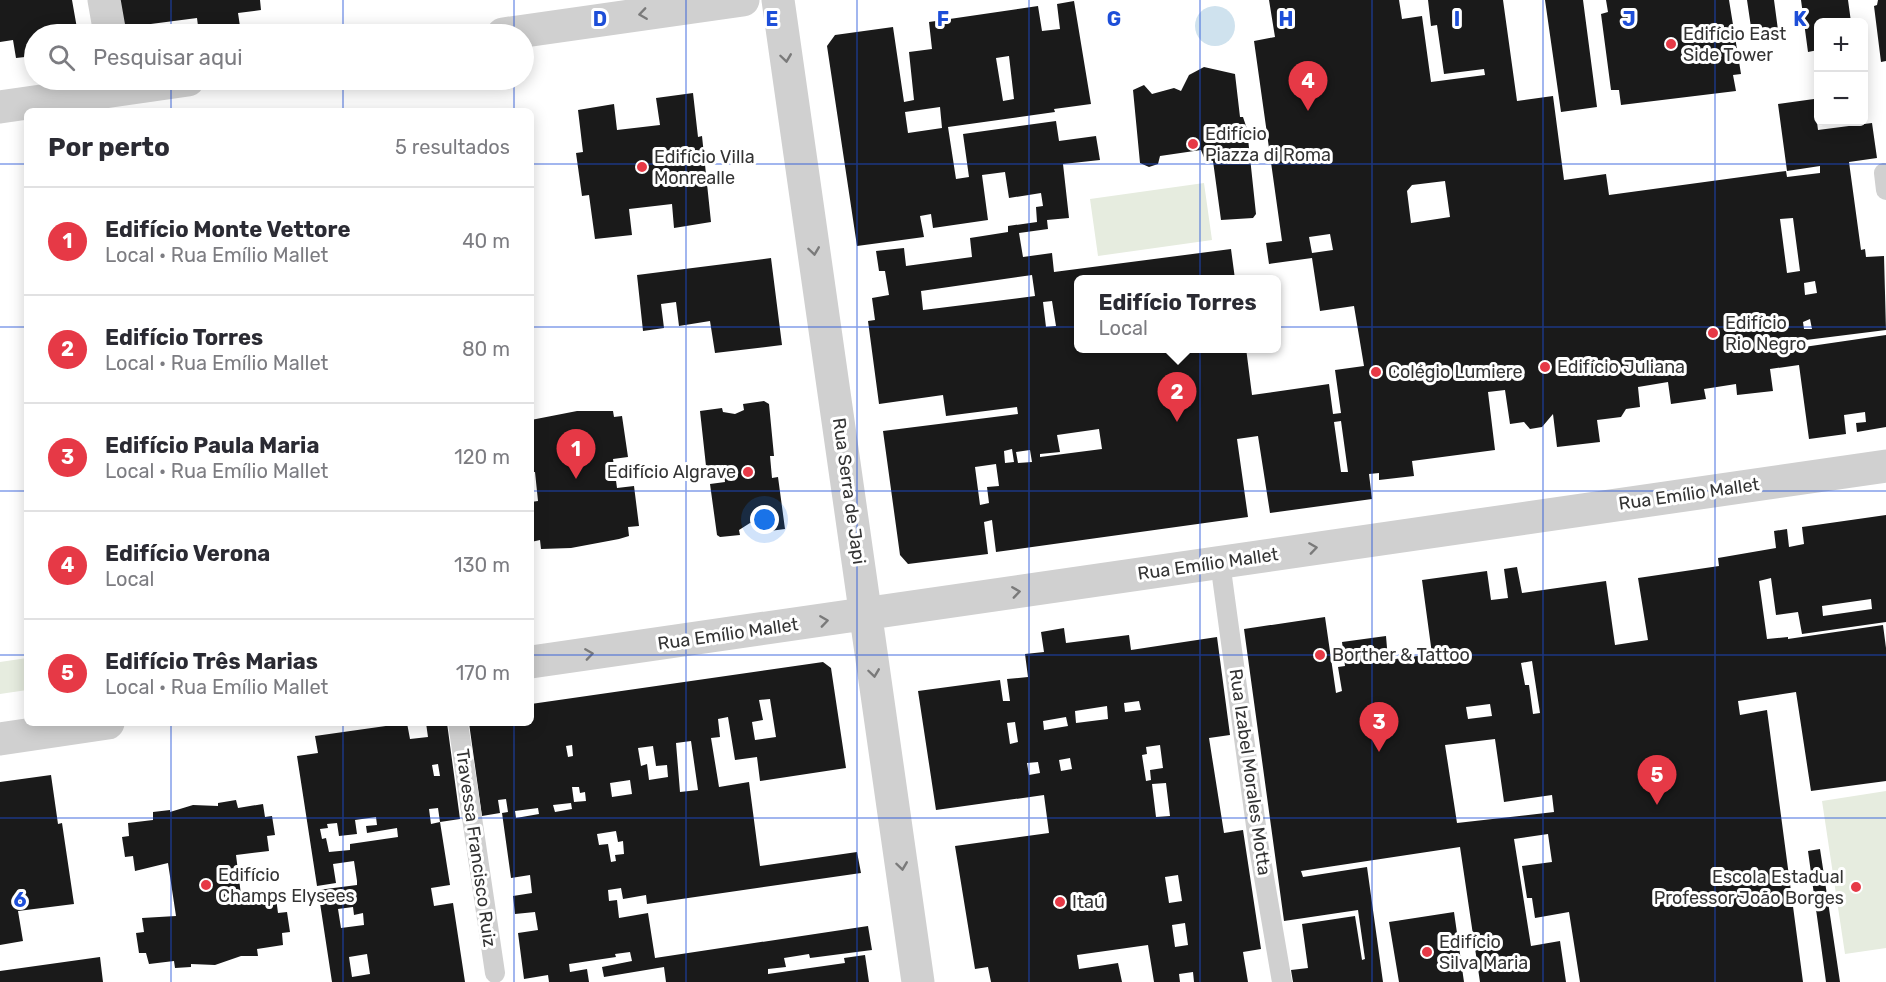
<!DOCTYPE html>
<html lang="pt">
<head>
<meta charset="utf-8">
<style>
	:root { --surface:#fff; --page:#f7f7f7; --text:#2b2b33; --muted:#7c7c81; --line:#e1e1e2; --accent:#e63946 }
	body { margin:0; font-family:Rubik,sans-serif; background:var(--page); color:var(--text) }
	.controls { position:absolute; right:18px; top:18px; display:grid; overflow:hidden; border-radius:9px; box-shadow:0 3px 15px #0003 }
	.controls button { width:54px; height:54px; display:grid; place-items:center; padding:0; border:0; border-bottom:2px solid var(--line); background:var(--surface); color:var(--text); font:30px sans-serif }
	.you { position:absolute; left:765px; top:520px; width:21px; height:21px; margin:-15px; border:4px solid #fff; border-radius:50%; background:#1a73e8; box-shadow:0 0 0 9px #1a73e833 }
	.badge { display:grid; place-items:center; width:39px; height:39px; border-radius:50%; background:var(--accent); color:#fff; font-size:20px; font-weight:700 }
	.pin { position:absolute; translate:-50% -50px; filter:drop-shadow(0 2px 3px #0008) }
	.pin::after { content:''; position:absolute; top:32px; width:21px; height:18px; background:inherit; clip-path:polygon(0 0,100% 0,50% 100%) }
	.popup { position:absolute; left:1074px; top:275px; width:207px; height:78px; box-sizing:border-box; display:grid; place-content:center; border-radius:9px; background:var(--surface); filter:drop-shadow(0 2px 4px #0005); font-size:20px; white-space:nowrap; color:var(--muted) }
	.popup b { font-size:22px; color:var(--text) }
	.popup::after { content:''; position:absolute; left:50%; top:100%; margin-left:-12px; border:12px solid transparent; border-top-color:var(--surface) }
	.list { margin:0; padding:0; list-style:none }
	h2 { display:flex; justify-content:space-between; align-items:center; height:78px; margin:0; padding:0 24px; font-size:26px }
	h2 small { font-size:20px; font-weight:400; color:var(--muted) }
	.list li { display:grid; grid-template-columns:39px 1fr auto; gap:18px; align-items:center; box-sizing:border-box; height:108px; padding:0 24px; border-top:2px solid var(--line) }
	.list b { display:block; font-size:22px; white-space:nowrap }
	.list p { margin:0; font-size:20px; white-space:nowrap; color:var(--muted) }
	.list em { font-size:20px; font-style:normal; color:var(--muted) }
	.icon { flex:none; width:33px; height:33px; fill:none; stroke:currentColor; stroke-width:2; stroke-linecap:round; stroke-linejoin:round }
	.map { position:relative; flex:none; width:1886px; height:982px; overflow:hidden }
	.search { position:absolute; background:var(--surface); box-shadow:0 3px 15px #0003; left:24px; top:24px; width:510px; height:66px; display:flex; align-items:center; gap:15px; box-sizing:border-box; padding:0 21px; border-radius:33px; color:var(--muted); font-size:22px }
	.panel { position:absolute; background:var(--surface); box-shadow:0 3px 15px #0003; left:24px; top:108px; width:510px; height:618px; border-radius:9px }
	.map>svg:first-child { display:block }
</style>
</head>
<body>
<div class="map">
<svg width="1886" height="982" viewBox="0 0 1886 982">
	<rect width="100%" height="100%" fill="#fff"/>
	<!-- green -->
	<path fill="#e6ecdf" d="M1204,183L1212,240L1098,256L1090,199Z
		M27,658V690L0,694V662Z
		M1886,791V948L1845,954L1822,801Z"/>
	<!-- water -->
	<path fill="#cfe2ee" d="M1195 26a20 20 0 1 1 40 0a20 20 0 1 1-40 0Z"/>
	<!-- building -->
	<path fill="#1a1a1a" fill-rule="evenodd" d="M0,0H72L78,34H34V56L16,58L13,40L0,42Z
		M116,0H260L261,10L238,13L241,33L199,34L197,18L120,28Z
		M1269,0H1399L1402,19L1422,16L1431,82L1485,75L1484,69L1444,74L1437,25L1431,26L1428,0H1503L1517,101L1553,96L1564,180L1606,174L1609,195L1786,171L1787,177L1820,173V166L1787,171L1778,104L1814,99L1818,130L1872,123L1877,158L1849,162L1861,250L1865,249L1866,257L1884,256L1886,330L1806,340L1804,343V347L1886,335V427L1857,432L1856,423L1866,422L1865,412L1844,415L1846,434L1809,439L1799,365L1770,369L1773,391L1737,395L1736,384L1704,389L1706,399L1671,404L1668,382L1638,387L1640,407L1626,409L1621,417L1597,420L1600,442L1557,447L1553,414L1542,427L1530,429L1524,422L1510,424L1505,390L1488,392L1495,450L1412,461L1414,476L1379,480V473L1369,474L1372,499L1270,513L1258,436L1237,439L1248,517L996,552L992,520L984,522L988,554L908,564L900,555L883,431L1018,414L1017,407L946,416L943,395L879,404L868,321L875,320L872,298L889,295L885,271H879L876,251L904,248L906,266L972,257L970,238L1008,232V226L1037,222L1036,207L1043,206L1041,193L1009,198L1005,172L982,175L988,220L933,228L931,214L920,216L924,237L857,246L827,46L835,35L893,27L904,102L914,100L909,52L932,49L929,22L1038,6L1042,31L1060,29L1057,4L1074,1L1091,104L1054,109L1055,112L948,127L956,179L969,177L963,134L1056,121L1059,141L1096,136L1100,160L1063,164L1069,218L1047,220L1048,229L1019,233L1023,257L1052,253L1054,272L1231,249L1235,279H1078V348H1246L1252,395L1329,384L1333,414L1341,413L1335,370L1364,366L1354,306L1320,311L1312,258L1269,264L1266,243L1282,241L1254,41L1275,37ZM1009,56L1014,99L1003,101L996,58ZM940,107L942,128L908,133L905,112ZM1445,181L1450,217L1411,223L1407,191L1412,185ZM1793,218L1800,271L1787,273L1780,219ZM1330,234L1333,250L1312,253L1309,237ZM1032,275L1035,296L923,310L921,291ZM1815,281L1817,293L1805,295L1804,283ZM1052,301L1056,326L1046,327L1043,302ZM1810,319L1812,329H1804L1803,322ZM1341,421L1348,472H1341L1334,422ZM1099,429L1102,449L1040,457V454L1060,452L1057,435ZM1012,449L1014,462L1005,463L1004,451ZM1030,450L1032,462L1018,463L1016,452ZM996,464L999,486L987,487L989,503L980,505L975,467Z
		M1545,0H1583L1597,107L1561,112Z
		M1606,0H1729L1741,74L1733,75L1736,91L1621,105L1619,90H1611L1601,14L1608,12Z
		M1747,0H1774L1778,30L1752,34Z
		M1801,0H1848L1851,22H1818V50L1808,52Z
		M1878,0H1886V61L1881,62L1874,6L1877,5Z
		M1204,67L1235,74L1240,117H1243L1247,129L1256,214L1253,218L1221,220L1213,161L1205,160L1201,150L1160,156L1158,164L1149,167L1140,163L1133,90L1144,85L1152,94L1174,88L1181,91L1189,75Z
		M693,93L698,137L702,136L711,222L674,228L672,204L629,209L632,235L595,239L589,195L582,196L576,153L583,152L578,110L614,104L617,130L660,125L656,98Z
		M771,258L782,345L715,353L710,321L679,326L676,302L661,304L664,328L643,331L637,275Z
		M764,401L769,404L774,456H770L772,478L778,477L785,529L762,532V526L750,523L739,530L740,535L720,537L717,535L710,484L725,482L723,465L706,466L700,411L722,408L723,412L735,414L744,410L743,404Z
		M577,411H613L614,417L622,416L628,457L613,459L617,488L634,486L639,526L628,527L629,536L619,539L571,548L541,549L540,540L531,542V502L538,501L535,472H531V420Z
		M1886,515V622L1802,634L1798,612L1776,615L1771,578L1759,581L1767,639L1788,637V639L1883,625L1886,648V781L1811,791L1796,692L1738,701L1740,715L1767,710L1803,982H1580L1569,912L1535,918L1532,898H1527L1522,866L1552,862L1548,834L1514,839L1531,946L1560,941L1566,982H1480L1460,847L1301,871L1303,877L1367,867L1383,982H1293L1291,970L1308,968L1302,924L1355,916L1362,960L1365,959L1358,910L1284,921L1244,629L1325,617L1336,693L1342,691L1338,667L1345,666L1342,642L1386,636L1388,660L1432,654L1422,580L1487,571L1491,600L1508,598L1504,569L1517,567L1522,593L1606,581L1615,645L1648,640L1638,578L1719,566L1718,558L1776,548L1774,531L1787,529L1789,547L1804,544L1802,527ZM1871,599L1872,609L1823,616L1822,606ZM1532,661L1540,713L1533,714L1529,685H1525L1521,663ZM1490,704L1492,716L1468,719L1466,707ZM1495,739L1504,802L1552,795L1554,812L1457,823L1445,745Z
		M1064,628L1066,643L1129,635L1131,650L1217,637L1230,735L1209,738L1224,833L1243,830L1261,949L1243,952L1248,982H1194L1193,972L1179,974L1180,982H1154L1148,945L1077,955L1079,969L1118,963L1122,982H991L988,967L975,969L955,846L1049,833L1044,795L936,810L918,691L1000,680L1003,701H1010L1007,679L1028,677L1025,654L1044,652L1041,632ZM1139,701L1141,710L1125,712L1124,703ZM1107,706L1108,719L1076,723L1075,711ZM1066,717L1068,726L1044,730L1043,721ZM1015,722L1018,742L1010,744L1007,723ZM1160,745L1163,768L1150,770L1151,780L1146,781L1142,755L1147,754L1146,747ZM1070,758L1072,769L1061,771L1059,760ZM1038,762L1040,773L1029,775L1027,763ZM1166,783L1170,816L1156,817L1152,784ZM1178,875L1182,901L1169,903L1165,877ZM1185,923L1188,945L1175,947L1172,925Z
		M823,662L831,668L846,768L760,781L757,757L735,760L728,717L718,719L720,737L711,738L719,787L749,782L760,866L857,852L861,873L647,904L646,895L623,899L621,888L608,890L609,901L617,900L619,918L648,913L655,958L868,926L872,950L810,958L809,954L784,958L786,967L768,969V974L845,963L844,958L865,955L869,982H666L664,967L604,977L602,967L632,961L630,952L615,954L616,957L569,964L570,972L587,969L589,982H549L548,975L524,979L518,933L538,930L535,912L515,914L513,896L532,893L530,875L511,878L502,813L508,812L506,799L498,800L500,813L482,816L469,723H531V704ZM770,699L776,737L755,740L752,722L763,720L759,700ZM691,741L698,790L680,792L676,743ZM572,745L573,756L568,757L566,746ZM653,746L656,766L667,765L668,777L649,780L647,764L641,766L638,748ZM630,780L632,794L612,797L610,783ZM572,787H579L580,793L585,792L586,801L574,802ZM571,803L572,809L555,812L553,805ZM538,808L539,814L516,818L515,811ZM616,831L618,842L623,841L624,854L615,855L616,861L611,862L608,844L599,845L597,834Z
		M407,723L410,739L428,737L426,723H447L460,819L440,822L438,808L429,809L431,824L440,822L450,885L431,888L434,906L453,903L465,982H332L318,890L357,885V881L354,861L333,864L336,883L317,886L297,756L318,753L315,736ZM438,764L440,776H434L432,765ZM376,817L377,825L366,826L367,833L397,828L398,837L350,844V850L329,852L326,838L322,839L320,829L328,828L327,824L337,823L339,836L357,834L355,820ZM353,907L354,915L363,913L364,925L341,928L338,909ZM367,954L370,974L352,977L349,957Z
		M51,775L58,824L62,823L74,904L18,911L23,941L0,945V782Z
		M236,800L238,808L263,804L265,817L272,816L275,835L267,836L269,851L236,855L242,903L276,898L278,913L287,912L290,932L282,933L283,945L257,949L258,956H241L215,965L191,964V967L175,968L174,961L149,964L146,953H139L136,933L144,932L142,918L176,916L168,863L135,871L133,856L125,857L122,837L129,836L128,823L153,820V812L170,810V812L193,805L218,806V803Z
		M1820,849L1824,875L1840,982H1826L1808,851Z
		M1454,912L1464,982H1399L1389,922Z
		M100,957L103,982H0V971Z"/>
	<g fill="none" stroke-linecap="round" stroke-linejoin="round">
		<!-- service -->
		<path stroke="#d0d0d0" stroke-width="20" d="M1884,173L1886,190
			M1220,562L1259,848L1282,982
			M458,723L495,973"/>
		<!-- minor -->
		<path stroke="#d0d0d0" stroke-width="33" d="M104,0L110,34
			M778,0L918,982
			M531,662L1886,466
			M0,739L108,723"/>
		<!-- tertiary -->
		<path stroke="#d0d0d0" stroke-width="33" d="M503,34L743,0
			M0,107L188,80"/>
	</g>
	<!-- one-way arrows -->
	<defs><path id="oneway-chevron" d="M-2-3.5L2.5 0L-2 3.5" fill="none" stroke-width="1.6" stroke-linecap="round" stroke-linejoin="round" transform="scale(1.5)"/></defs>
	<g stroke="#7a7a7a">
		<use href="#oneway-chevron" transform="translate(643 14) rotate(172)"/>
		<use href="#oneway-chevron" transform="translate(786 58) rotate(82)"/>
		<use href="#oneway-chevron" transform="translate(814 251) rotate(82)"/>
		<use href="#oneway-chevron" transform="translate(1313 548) rotate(-8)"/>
		<use href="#oneway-chevron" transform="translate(1016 592) rotate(-8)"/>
		<use href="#oneway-chevron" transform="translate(824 621) rotate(-8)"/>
		<use href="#oneway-chevron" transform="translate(589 654) rotate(-8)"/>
		<use href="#oneway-chevron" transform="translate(874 673) rotate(82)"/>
		<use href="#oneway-chevron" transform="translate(902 866) rotate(82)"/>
	</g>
	<!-- grid -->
	<path fill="none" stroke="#1d4ed8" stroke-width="1.5" stroke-opacity="0.55" d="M171,0V34M343,0V34M514,0V34M686,0V982M857,0V982M1029,0V982M1200,0V982M1372,0V982M1543,0V982M1715,0V982M171,80V111M343,80V111M514,80V111M0,164H27M531,164H1886M0,327H27M531,327H1886M0,491H27M531,491H1886M0,655H27M531,655H1886M171,723V982M343,723V982M514,723V982M0,818H1886"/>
	<!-- markers -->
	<g fill="#e63946" stroke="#fff" stroke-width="2">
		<circle cx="1671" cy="44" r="6"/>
		<circle cx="1193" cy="144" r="6"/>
		<circle cx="642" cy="167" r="6"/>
		<circle cx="1713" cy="333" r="6"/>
		<circle cx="1545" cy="367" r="6"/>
		<circle cx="1376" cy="372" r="6"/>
		<circle cx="748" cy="472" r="6"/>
		<circle cx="1320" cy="655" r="6"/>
		<circle cx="206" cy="885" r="6"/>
		<circle cx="1856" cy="887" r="6"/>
		<circle cx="1060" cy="902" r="6"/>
		<circle cx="1427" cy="952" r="6"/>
	</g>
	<g text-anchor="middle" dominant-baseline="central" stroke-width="6" stroke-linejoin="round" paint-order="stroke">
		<!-- poi labels -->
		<g font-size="18" fill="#333" stroke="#fff" text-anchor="start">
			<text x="1683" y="34">Edifício East<tspan x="1683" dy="21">Side Tower</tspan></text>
			<text x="1205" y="134">Edifício<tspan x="1205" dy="21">Piazza di Roma</tspan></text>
			<text x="654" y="157">Edifício Villa<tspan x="654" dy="21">Monrealle</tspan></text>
			<text x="1725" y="323">Edifício<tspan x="1725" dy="21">Rio Negro</tspan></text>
			<text x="1557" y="367">Edifício Juliana</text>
			<text x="1388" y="372">Colégio Lumiere</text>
			<text x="736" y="472" text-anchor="end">Edifício Algrave</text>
			<text x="1332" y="655">Borther &amp; Tattoo</text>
			<text x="218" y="875">Edifício<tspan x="218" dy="21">Champs Elysees</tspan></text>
			<text x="1844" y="877" text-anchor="end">Escola Estadual<tspan x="1844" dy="21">Professor João Borges</tspan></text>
			<text x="1072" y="902">Itaú</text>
			<text x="1439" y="942">Edifício<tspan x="1439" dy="21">Silva Maria</tspan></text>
		</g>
		<!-- street labels -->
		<g font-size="18" fill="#333" stroke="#fff">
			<text transform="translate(849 491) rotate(82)">Rua Serra de Japi</text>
			<text transform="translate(1689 494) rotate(-8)">Rua Emílio Mallet</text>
			<text transform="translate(1208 564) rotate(-8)">Rua Emílio Mallet</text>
			<text transform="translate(728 634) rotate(-8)">Rua Emílio Mallet</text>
			<text transform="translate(1250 772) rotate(82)">Rua Izabel Morales Motta</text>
			<text transform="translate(476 848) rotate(82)">Travessa Francisco Ruiz</text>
		</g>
	</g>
	<g font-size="20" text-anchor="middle" font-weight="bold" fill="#1d4ed8" stroke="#fff" stroke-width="6" stroke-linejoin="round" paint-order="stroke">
		<text x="600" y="26">D</text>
		<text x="772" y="26">E</text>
		<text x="943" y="26">F</text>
		<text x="1114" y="26">G</text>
		<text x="1286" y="26">H</text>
		<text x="1457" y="26">I</text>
		<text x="1629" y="26">J</text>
		<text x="1800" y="26">K</text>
		<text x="20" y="907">6</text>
	</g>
</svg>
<div class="controls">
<button>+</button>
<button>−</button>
</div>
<div class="you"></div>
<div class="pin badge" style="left:576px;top:479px">1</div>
<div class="pin badge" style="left:1177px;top:422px">2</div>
<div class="popup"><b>Edifício Torres</b>Local</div>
<div class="pin badge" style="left:1379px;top:752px">3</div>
<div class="pin badge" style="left:1308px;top:111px">4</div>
<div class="pin badge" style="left:1657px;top:805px">5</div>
<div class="search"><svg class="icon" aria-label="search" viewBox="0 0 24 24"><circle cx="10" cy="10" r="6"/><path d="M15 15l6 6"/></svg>Pesquisar aqui</div>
<section class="panel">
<h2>Por perto<small>5 resultados</small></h2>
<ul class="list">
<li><span class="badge">1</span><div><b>Edifício Monte Vettore</b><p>Local · Rua Emílio Mallet</p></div><em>40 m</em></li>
<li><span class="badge">2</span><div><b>Edifício Torres</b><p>Local · Rua Emílio Mallet</p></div><em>80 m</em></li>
<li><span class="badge">3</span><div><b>Edifício Paula Maria</b><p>Local · Rua Emílio Mallet</p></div><em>120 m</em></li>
<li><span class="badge">4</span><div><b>Edifício Verona</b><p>Local</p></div><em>130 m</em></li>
<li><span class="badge">5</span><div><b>Edifício Três Marias</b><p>Local · Rua Emílio Mallet</p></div><em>170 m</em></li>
</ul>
</section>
</div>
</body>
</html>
